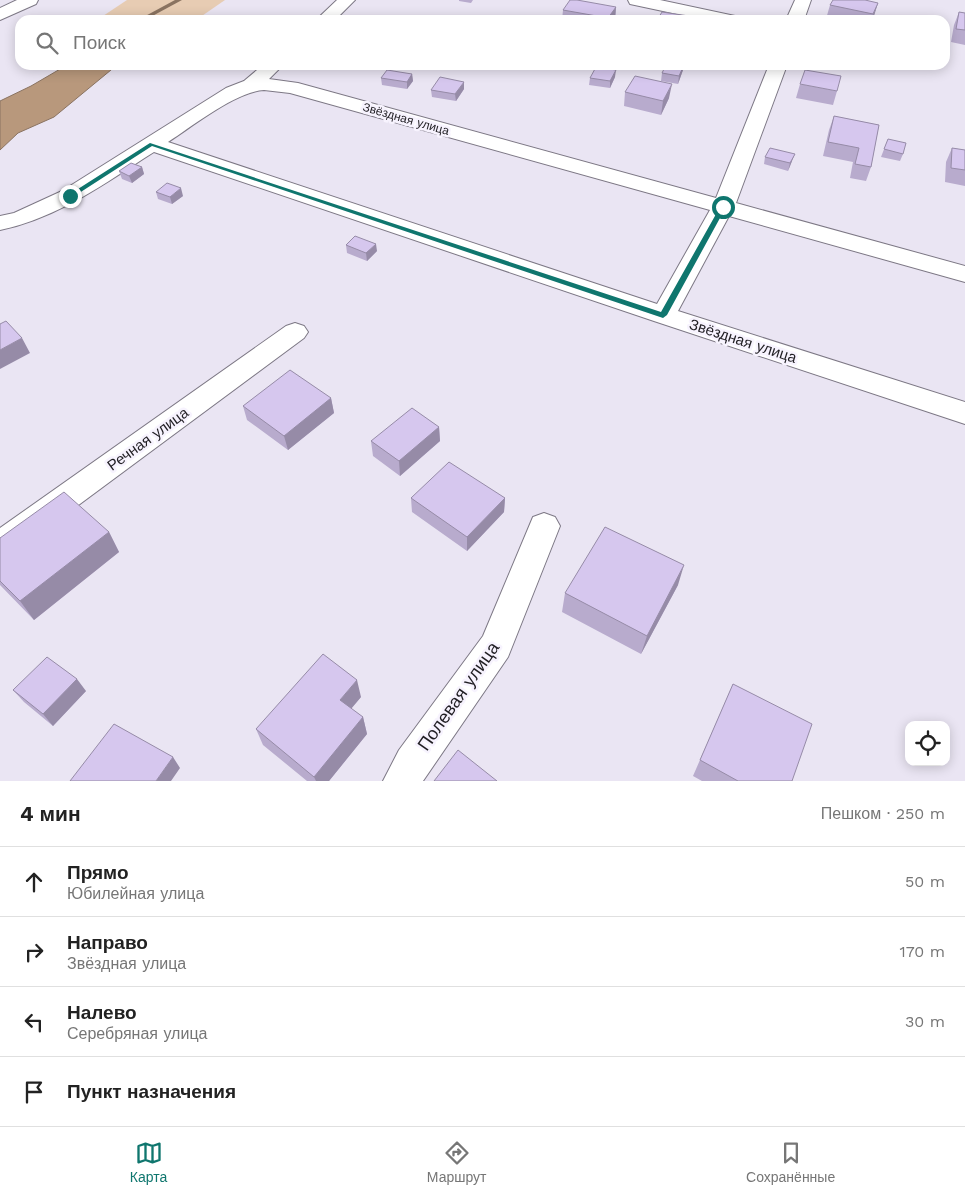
<!DOCTYPE html>
<html lang="ru">
<head>
<meta charset="utf-8">
<style>
	:root { --surface:#fff; --page:#f2f2f2; --text:#222; --muted:#767676; --line:#e0e0e0; --accent:#0f766e }
	body { margin:0; font-family:"Work Sans",sans-serif; background:var(--page); color:var(--text) }
	.controls { position:absolute; right:15px; bottom:15px; display:grid; overflow:hidden; border-radius:10px; box-shadow:0 2px 12px #0003 }
	.controls button { width:45px; height:45px; display:grid; place-items:center; padding:0; border:0; border-bottom:1px solid var(--line); background:var(--surface); color:var(--text); font:25px sans-serif }
	.stop { position:absolute; width:15px; height:15px; margin:-11px; border:4px solid #0f766e; border-radius:50%; background:#fff }
	.stop.end { background:#0f766e; border-color:#fff; box-shadow:0 1px 5px #0008 }
	.list { margin:0; padding:0; list-style:none }
	h2 { display:flex; justify-content:space-between; align-items:center; height:65px; margin:0; padding:0 20px; font-size:21px }
	h2 small { font-size:16px; font-weight:400; color:var(--muted) }
	.list li { display:grid; grid-template-columns:32px 1fr auto; gap:15px; align-items:center; box-sizing:border-box; height:70px; padding:0 20px; border-top:1px solid var(--line) }
	.list b { display:block; font-size:19px; white-space:nowrap }
	.list p { margin:0; font-size:16px; white-space:nowrap; color:var(--muted) }
	.list em { font-size:16px; font-style:normal; color:var(--muted) }
	.icon { flex:none; width:28px; height:28px; fill:none; stroke:currentColor; stroke-width:2; stroke-linecap:round; stroke-linejoin:round }
	.map { position:relative; flex:none; width:965px; height:781px; overflow:hidden }
	.search { position:absolute; background:var(--surface); box-shadow:0 2px 12px #0003; left:15px; right:15px; top:15px; height:55px; display:flex; align-items:center; gap:12px; box-sizing:border-box; padding:0 18px; border-radius:15px; color:var(--muted); font-size:19px }
	.sheet { height:345px; background:var(--surface) }
	nav { display:flex; justify-content:space-around; align-items:center; box-sizing:border-box; height:70px; border-top:1px solid var(--line); background:var(--surface); font-size:14px; color:var(--muted) }
	nav a { display:grid; justify-items:center; gap:2px }
	nav .on { color:var(--accent) }
	.map>svg:first-child { display:block }
</style>
</head>
<body>
<div class="map">
<svg width="965" height="781" viewBox="0 0 965 781">
	<rect width="100%" height="100%" fill="#eae5f3"/>
	<!-- green -->
	<path fill="#e7ccb3" d="M127,0H225L196,20H97Z"/>
	<!-- water -->
	<path fill="#b8987c" stroke="#8a7361" d="M67,65H117L54,117L18,133L0,150V101L31,86Z"/>
	<g fill="none" stroke-linecap="round" stroke-linejoin="round">
		<!-- stream -->
		<path fill="#8a7361" fill-rule="evenodd" d="M175,0H182L145,20H138Z"/>
		<defs>
			<path id="minor" d="M17,0H38L36,4L0,20V8Z
				M337,0H355L335,20H316Z
				M628,0H660L735,16L738,20H705L630,4Z
				M795,0H811L804,20H786Z
				M263,65H283L269,79L298,83L716,198L769,65H787L736,203L965,266V282L729,216L678,311L965,402V424L654,321L154,152C105,183 58,218 0,230V216L14,213L62,191L226,88L244,81ZM264,90L290,93L710,210L657,304L168,142C193,126 235,92 264,90Z
				M295,323L304,326L308,332L304,338L11,555L0,559V528L286,326Z
				M544,513L555,517L560,526L508,657L423,781H383L399,750L483,636L533,517Z"/>
		</defs>
		<!-- minor casing -->
		<use href="#minor" stroke="#7d7885" stroke-width="2"/>
		<!-- minor -->
		<use href="#minor" fill="#fff" fill-rule="evenodd"/>
	</g>
	<!-- wall -->
	<path fill="#b8abcd" d="M459,0H473L471,3L459,1Z
		M878,3L872,20H832L826,19L830,5Z
		M616,7L615,20H562L563,10Z
		M959,12L965,13V45L951,42L954,25Z
		M684,65L683,70L678,84L661,81L662,73Z
		M412,74L413,81L407,89L382,85L381,78Z
		M615,77L610,88L589,85L590,78Z
		M800,84L837,91L833,105L796,98Z
		M464,89L456,101L432,97L431,90Z
		M625,92L669,98L661,115L624,106Z
		M834,116L879,125L871,167L866,181L850,178L853,162L823,156L829,130Z
		M888,139L903,154L900,161L881,157Z
		M952,148L965,150V186L945,182L946,162Z
		M765,157L792,161L788,171L764,164Z
		M142,167L144,174L132,183L122,179L119,171Z
		M156,192L183,196L172,204L158,199Z
		M346,245L377,251L367,261L347,253Z
		M331,398L334,413L288,450L247,420L243,406Z
		M439,427L440,441L400,476L373,456L371,441Z
		M411,498H505L504,512L467,551L412,512Z
		M109,532L119,552L34,620L0,585V538Z
		M678,585L641,654L562,612L565,593Z
		M733,684L792,781H702L693,776Z
		M13,690L86,691L53,726L24,702Z
		M361,697L351,709L363,717L367,734L329,781H307L263,745L256,729Z"/>
	<!-- shaded-wall -->
	<path fill="#968ba7" d="M878,3L874,16L872,20H871Z
		M616,7L615,20H608V18Z
		M684,65L683,70L678,84L679,76Z
		M616,70L615,77L610,88V81Z
		M412,74L413,81L407,89V82Z
		M464,82V89L456,101L455,94Z
		M672,84L669,98L661,115L663,101Z
		M795,154L792,161L788,171L790,163Z
		M142,167L144,174L132,183L129,176Z
		M181,188L183,196L172,204L170,197Z
		M376,244L377,251L367,261L366,253Z
		M22,338L30,353L0,369V350Z
		M331,398L334,413L288,450L284,436Z
		M439,427L440,441L400,476L399,461Z
		M505,498L504,512L467,551V537Z
		M109,532L119,552L34,620L20,601Z
		M684,565L678,585L641,654L647,636Z
		M77,679L86,691L53,726L43,714Z
		M357,680L361,697L344,717L340,700Z
		M363,717L367,734L329,781H316L314,777Z
		M173,757L180,768L171,781H156Z"/>
	<!-- building -->
	<path fill="#d6c7ee" stroke="#968ba7" d="M570,0H577L616,7L608,18L563,10Z
		M833,0H865L878,3L873,14L830,5Z
		M662,12L689,16L687,20H657Z
		M959,12L965,13V30L956,29Z
		M666,65H684L679,76L662,73Z
		M596,67L616,70L610,81L590,78Z
		M387,70L412,74L407,82L381,78Z
		M805,70L841,76L837,91L800,84Z
		M635,76L672,84L663,101L625,92Z
		M440,77L464,82L455,94L431,90Z
		M834,116L879,125L871,167L855,164L859,148L828,142Z
		M888,139L906,143L903,154L884,149Z
		M770,148L795,154L790,163L765,157Z
		M952,148L965,150V170L951,168Z
		M131,163L142,167L129,176L119,171Z
		M167,183L181,188L170,197L156,192Z
		M355,236L376,244L366,253L346,245Z
		M6,321L22,338L0,350V324Z
		M290,370L331,398L284,436L243,406Z
		M412,408L439,427L399,461L371,441Z
		M449,462L505,498L467,537L411,498Z
		M64,492L109,532L20,601L0,581V538Z
		M605,527L684,565L647,636L565,593Z
		M323,654L357,680L340,700L363,717L314,777L256,729Z
		M47,657L77,679L43,714L13,690Z
		M733,684L812,724L792,781H738L700,760Z
		M114,724L173,757L156,781H70Z
		M458,750L497,781H434Z"/>
	<!-- route -->
	<path fill="#0f766e" d="M150,143L661,312L720,207L723,205L726,207L667,315L663,318L152,146L73,197L67,196Z"/>
	<g text-anchor="middle" dominant-baseline="central" stroke-width="5" stroke-linejoin="round" paint-order="stroke">
		<!-- far-street labels -->
		<g font-size="12" fill="#201e23" stroke="#f7f3fe">
			<text transform="translate(406 119) rotate(16)">Звёздная улица</text>
		</g>
		<!-- street labels -->
		<g font-size="15" fill="#201e23" stroke="#f7f3fe">
			<text transform="translate(743 341) rotate(18)">Звёздная улица</text>
			<text transform="translate(148 439) rotate(-36)">Речная улица</text>
		</g>
		<!-- near-street labels -->
		<g font-size="18" fill="#201e23" stroke="#f7f3fe">
			<text transform="translate(458 696) rotate(-55)">Полевая улица</text>
		</g>
	</g>
</svg>
<div class="controls">
<button><svg class="icon" aria-label="locate" viewBox="0 0 24 24"><circle cx="12" cy="12" r="6"/><path d="M12 2v4M12 18v4M2 12h4M18 12h4"/></svg></button>
</div>
<div class="stop" style="left:723px;top:207px"></div>
<div class="stop end" style="left:70px;top:196px"></div>
<div class="search"><svg class="icon" aria-label="search" viewBox="0 0 24 24"><circle cx="10" cy="10" r="6"/><path d="M15 15l6 6"/></svg>Поиск</div>
</div>
<section class="sheet">
<h2>4 мин<small>Пешком · 250 m</small></h2>
<ul class="list">
<li><svg class="icon" aria-label="ahead" viewBox="0 0 24 24"><path d="M12 20V5M6 11l6-6 6 6"/></svg><div><b>Прямо</b><p>Юбилейная улица</p></div><em>50 m</em></li>
<li><svg class="icon" aria-label="right" viewBox="0 0 24 24"><path d="M7 20v-9h11M14 6l5 5-5 5"/></svg><div><b>Направо</b><p>Звёздная улица</p></div><em>170 m</em></li>
<li><svg class="icon" aria-label="left" viewBox="0 0 24 24"><path d="M17 20v-9H6M10 6l-5 5 5 5"/></svg><div><b>Налево</b><p>Серебряная улица</p></div><em>30 m</em></li>
<li><svg class="icon" aria-label="arrive" viewBox="0 0 24 24"><path d="M6 21V4h12l-3 4 3 4H6"/></svg><div><b>Пункт назначения</b></div></li>
</ul>
</section>
<nav>
<a class="on"><svg class="icon" aria-label="map" viewBox="0 0 24 24"><path d="M3 6l6-2 6 2 6-2v14l-6 2-6-2-6 2zM9 4v14M15 6v14"/></svg>Карта</a>
<a><svg class="icon" aria-label="directions" viewBox="0 0 24 24"><path d="M12 3l9 9-9 9-9-9zM9 14v-3h6M13 9l2 2-2 2"/></svg>Маршрут</a>
<a><svg class="icon" aria-label="saved" viewBox="0 0 24 24"><path d="M7 4h10v16l-5-4-5 4z"/></svg>Сохранённые</a>
</nav>
</body>
</html>
